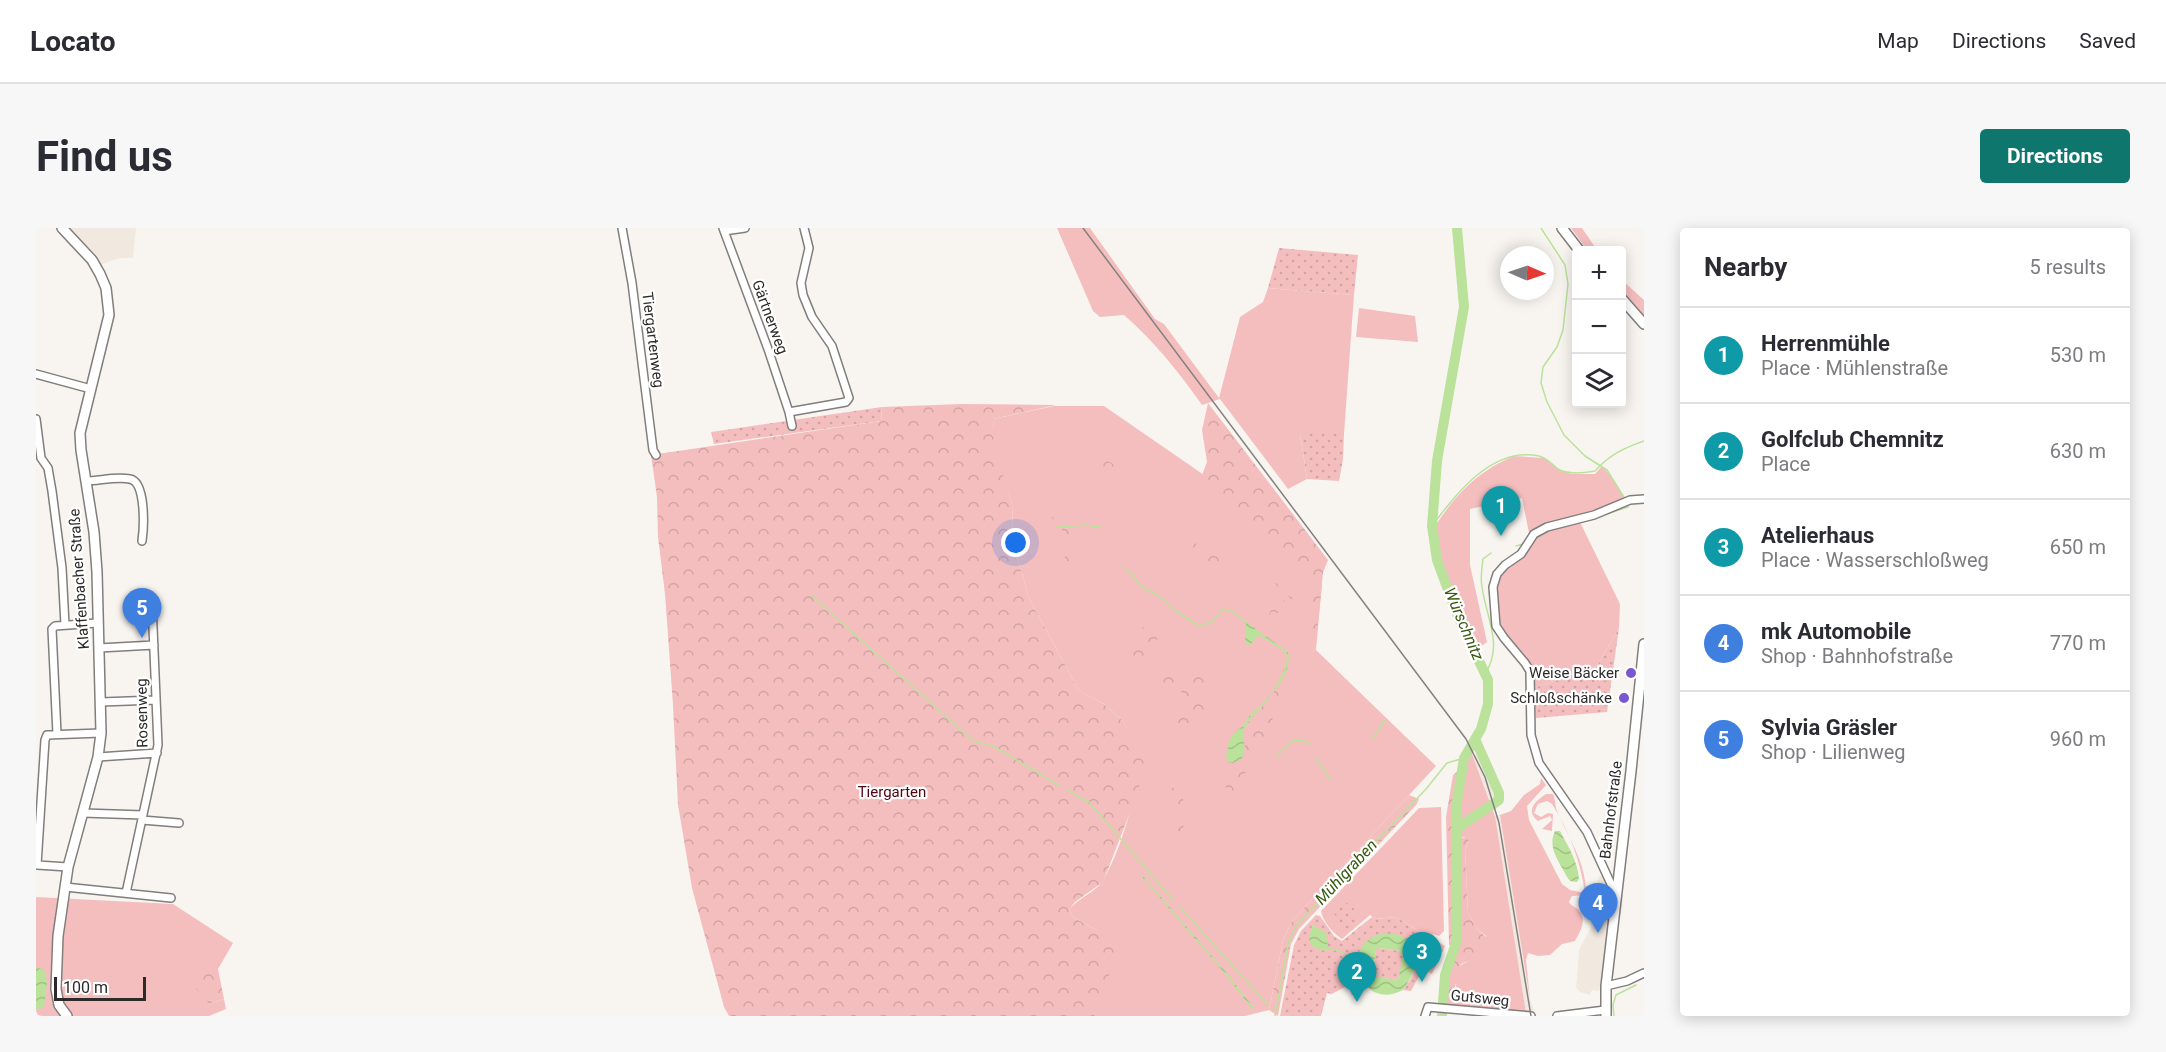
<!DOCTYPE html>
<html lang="en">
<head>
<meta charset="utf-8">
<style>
	:root { --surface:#fff; --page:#f7f7f7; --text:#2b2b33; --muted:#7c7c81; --line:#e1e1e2; --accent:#0f766e }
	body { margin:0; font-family:Roboto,sans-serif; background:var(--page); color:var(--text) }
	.controls { position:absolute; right:18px; top:18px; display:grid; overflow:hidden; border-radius:6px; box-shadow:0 3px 15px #0003 }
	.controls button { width:54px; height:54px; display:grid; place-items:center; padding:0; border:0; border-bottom:2px solid var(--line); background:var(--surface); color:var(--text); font:30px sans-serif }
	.compass { position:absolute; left:1464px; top:18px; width:54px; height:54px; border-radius:50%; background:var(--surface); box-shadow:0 3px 15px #0003; rotate:92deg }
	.scale { position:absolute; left:18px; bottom:15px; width:92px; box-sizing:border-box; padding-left:6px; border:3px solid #2c2b2a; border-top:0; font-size:16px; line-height:21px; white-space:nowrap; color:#2c2b2a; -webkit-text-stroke:4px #fff; paint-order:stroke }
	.you { position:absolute; left:980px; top:315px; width:21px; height:21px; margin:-15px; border:4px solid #fff; border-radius:50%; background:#1a73e8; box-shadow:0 0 0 9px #1a73e833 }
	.badge { display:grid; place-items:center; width:39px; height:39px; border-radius:50%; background:var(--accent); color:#fff; font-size:20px; font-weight:700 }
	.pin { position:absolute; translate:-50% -50px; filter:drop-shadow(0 2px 3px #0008) }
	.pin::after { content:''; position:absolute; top:32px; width:21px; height:18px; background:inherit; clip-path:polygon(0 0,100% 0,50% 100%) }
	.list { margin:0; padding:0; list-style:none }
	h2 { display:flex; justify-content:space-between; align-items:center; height:78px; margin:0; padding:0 24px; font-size:26px }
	h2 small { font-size:20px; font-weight:400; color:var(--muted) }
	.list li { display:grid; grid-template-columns:39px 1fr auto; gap:18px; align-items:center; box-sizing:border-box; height:96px; padding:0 24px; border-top:2px solid var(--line) }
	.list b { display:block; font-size:22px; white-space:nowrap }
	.list p { margin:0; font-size:20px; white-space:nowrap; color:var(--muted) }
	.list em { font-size:20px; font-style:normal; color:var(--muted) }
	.icon { flex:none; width:33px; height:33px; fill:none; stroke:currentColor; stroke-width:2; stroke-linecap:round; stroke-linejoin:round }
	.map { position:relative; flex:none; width:1608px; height:788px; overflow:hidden; border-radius:6px }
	header { display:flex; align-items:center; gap:36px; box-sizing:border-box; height:84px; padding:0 30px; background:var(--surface); border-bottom:2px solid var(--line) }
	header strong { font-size:28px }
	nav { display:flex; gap:33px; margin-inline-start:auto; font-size:21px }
	.intro { display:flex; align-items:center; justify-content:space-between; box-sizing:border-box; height:144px; padding:0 36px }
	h1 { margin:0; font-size:42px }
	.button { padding:15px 27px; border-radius:6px; background:var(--accent); color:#fff; font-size:21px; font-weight:700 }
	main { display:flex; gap:36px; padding:0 36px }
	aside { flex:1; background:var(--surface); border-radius:6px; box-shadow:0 3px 15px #0003 }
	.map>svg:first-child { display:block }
</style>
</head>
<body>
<header>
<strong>Locato</strong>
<nav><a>Map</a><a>Directions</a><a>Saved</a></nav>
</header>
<div class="intro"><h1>Find us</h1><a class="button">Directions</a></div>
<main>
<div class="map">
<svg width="1608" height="788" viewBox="0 0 1608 788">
	<defs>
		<pattern id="forest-crowns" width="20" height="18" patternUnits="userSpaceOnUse" patternTransform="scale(1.5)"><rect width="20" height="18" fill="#f5bebe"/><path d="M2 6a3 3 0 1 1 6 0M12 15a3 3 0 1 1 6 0" fill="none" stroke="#d2a3a3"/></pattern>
		<pattern id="park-dots" width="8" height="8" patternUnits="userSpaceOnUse" patternTransform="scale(1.5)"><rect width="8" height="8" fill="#f5bebe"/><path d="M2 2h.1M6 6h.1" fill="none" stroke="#d2a3a3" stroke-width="1.8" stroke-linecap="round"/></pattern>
		<pattern id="water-waves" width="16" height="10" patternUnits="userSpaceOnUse" patternTransform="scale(1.5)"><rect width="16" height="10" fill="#bae29a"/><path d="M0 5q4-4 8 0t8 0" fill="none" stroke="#a0c285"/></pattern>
	</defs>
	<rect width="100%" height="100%" fill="#f8f5f1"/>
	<!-- built -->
	<path fill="#f1e9df" d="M29,0H100L97,30H84L64,37Z
		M1441,526L1452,549L1460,571L1454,573L1437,528Z
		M1464,587L1494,771L1499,785H1490L1458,588Z
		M1563,648H1568L1576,663L1570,728L1563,763L1556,762L1554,767L1544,764L1540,759L1541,749L1543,722L1555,699L1558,672Z"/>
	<!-- grass -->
	<path fill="#f5bebe" d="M1021,0H1054L1119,91L1128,96L1183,170L1204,89L1227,74L1232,60L1318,67L1308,206H1264L1271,251L1252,261L1184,171L1166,177C1143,144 1118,113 1088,87L1064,89L1057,83Z
		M1535,0H1546L1561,22H1551Z
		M1586,52L1608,72V89L1586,63Z
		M1323,80L1379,88L1382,114L1320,109Z
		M1018,178H1068L1184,258L1287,344L1280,422L1400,538L1256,693L1247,712L1233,782L1209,788H1058L1062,703L1037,689L1033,682C1042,670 1062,663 1068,651C1089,613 1098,567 1109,526L1084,490L1068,476L1043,463L993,370L982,332L977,303L976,276L959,226L957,191Z
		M1478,228L1508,230L1524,242L1535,246H1559L1566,238L1578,252L1589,270C1556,286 1525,288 1493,305L1486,270L1434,281V337L1451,414L1441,421L1407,337L1399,298C1421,265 1442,243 1478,228Z
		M1543,292L1584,376L1583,400L1561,438L1498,460L1496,442L1461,397L1459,367L1461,351L1468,340L1486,330L1494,318L1498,306Z
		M1436,526L1459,588L1490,785L1426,781L1422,778L1410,777L1411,769L1423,767C1417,756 1418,734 1435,733L1450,708L1441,701L1432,685L1429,622L1433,614L1428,609H1422C1422,588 1424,542 1436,526Z
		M1505,550L1510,557L1491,578L1493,592L1526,656L1534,662L1549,665C1545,635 1533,602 1516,576L1511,573L1502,576L1498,585L1505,589L1512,585L1517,586L1516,603L1506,601L1516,592L1514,588L1502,593C1489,583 1499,573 1510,566H1517C1519,570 1519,575 1520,580C1531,609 1551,634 1550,667L1536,668L1533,674C1536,679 1541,679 1544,684C1551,694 1543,705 1539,713L1526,716L1514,727L1502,728L1492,725L1490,732L1494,771L1464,587L1475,583L1488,567L1504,556Z
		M1405,579L1408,703L1403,708L1397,706L1393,714L1381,702L1360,689L1339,691L1334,687L1306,711C1297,705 1287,694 1285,683L1383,580Z
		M0,669L137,676L197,715L182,741H155L173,776L188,771L190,781L173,788H0Z"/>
	<!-- forest -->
	<path fill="url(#forest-crowns)" d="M1172,175L1292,332L1284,352L1163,255L1171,234L1166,202Z
		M926,176L1020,177L957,191L960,226L976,276L977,303L982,332L993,370L1043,463L1068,476L1084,490L1110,526L1102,564L1067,654L1039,674L1033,682L1037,689L1062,703L1083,721L1059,786L1058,788H693L688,779L656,660L642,577L637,477L629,366L622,309L621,269L615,227L845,193L846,179Z
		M1071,233L1076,235L1081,241V247L1074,250L1064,247L1062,241L1058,238Z
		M1017,282H1020L1031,292L1032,301L1036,306L1031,316L1035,319L1040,341L1037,343L1029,334V326L1022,310L1027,303L1016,290Z
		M1156,313L1179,328L1186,319L1201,325L1202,329L1195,338L1185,334L1182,340H1177L1154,321L1152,317Z
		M1233,340L1249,353L1261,358L1256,372L1230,347V342Z
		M1286,357L1281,404L1277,414V385L1274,381L1259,373L1263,361L1279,360Z
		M1242,371L1249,373L1250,377C1242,384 1233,392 1234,403L1230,406C1227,395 1235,381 1242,371Z
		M1111,395L1119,397L1123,408L1113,425L1112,444L1108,448H1103L1099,440L1090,431V427L1088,425L1084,427L1082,425C1086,415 1091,418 1098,412C1104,407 1104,400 1111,395Z
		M1144,442C1180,444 1176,476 1162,500C1158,505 1158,508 1152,510L1147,505L1141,507L1134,485L1138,482H1142L1144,487H1148L1152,476L1151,468L1139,459H1127L1121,451C1129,446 1135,450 1144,442Z
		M1242,459C1248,485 1210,542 1197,567L1192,573L1189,567L1191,538L1193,535C1216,534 1206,511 1210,496Z
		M1424,541C1418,580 1418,618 1418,658C1418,677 1423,700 1417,718L1413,717L1410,589L1417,547Z
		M1139,559L1146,568L1151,584C1150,590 1147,604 1143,607H1139C1138,600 1140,595 1145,590L1141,587L1145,581L1142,580C1143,571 1140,571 1134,565V561Z
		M1373,567L1383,571L1380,577L1263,701L1255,716L1242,788L1233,782L1247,712L1256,693Z
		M1422,609L1431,610L1433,614L1429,622L1432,685L1441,701L1452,711L1453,719L1444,733L1429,734L1425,736L1419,759L1423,768L1411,769L1413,749L1423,712Z
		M154,741H182L188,771L173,776L150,749Z"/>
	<!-- park -->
	<path fill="url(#park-dots)" d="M1243,20L1322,27L1318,67L1232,60Z
		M846,179L845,193L678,216L675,204Z
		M1264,205L1308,206L1307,231L1303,253L1271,251Z
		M1583,400L1571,484L1500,490L1498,460L1561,438Z
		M1302,672L1318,678L1317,688L1323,691V693L1310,702L1296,683Z
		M1280,687L1284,688L1298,708L1306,713L1336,689L1339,691L1360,689L1381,702L1393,714L1395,710L1409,718L1396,746L1387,741L1375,763L1367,762C1377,748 1379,746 1377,729C1374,689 1299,709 1328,756L1321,751L1316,754L1320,766L1316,767L1312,757L1296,766L1291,765L1285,788H1244L1258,717L1265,703Z
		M1343,720L1365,723L1368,727L1362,752L1336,749L1340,721Z"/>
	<!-- water -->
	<path fill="url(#water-waves)" fill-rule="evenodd" d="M1210,394L1252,424C1256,445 1239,463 1226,477C1222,482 1216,485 1213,491C1211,493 1209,496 1208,499C1204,511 1218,534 1193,535L1190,528L1193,513L1199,504L1206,499L1216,484L1225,478L1241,459L1251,434V426L1248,422L1224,406L1214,417L1209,416Z
		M1519,603H1524C1532,618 1542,634 1543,651L1541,654L1534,653L1531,649C1523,633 1511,620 1519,603Z
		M1106,647L1189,743L1218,780L1217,782L1185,741L1105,648Z
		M1276,697L1290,704L1292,720L1288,723L1277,719L1273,712Z
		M1351,705C1356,707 1360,705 1365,708C1390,721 1379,745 1367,762C1322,786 1300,710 1351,705ZM1343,720L1365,723L1364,726L1367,727L1362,752L1336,748L1340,722Z
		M0,740L8,741L11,754L8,779L0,782Z"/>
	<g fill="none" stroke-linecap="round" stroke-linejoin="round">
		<!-- stream -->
		<path stroke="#bae29a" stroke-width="1.5" d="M1505,0L1529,37L1532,56L1527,102L1521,119L1507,139L1505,155L1511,174L1528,207L1549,228L1571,242L1589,271
			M1561,289L1592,279L1591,275
			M1396,298C1420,266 1456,218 1503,228C1511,230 1516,236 1522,241C1532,247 1548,245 1559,243C1573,227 1588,220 1608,213
			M1021,299L1050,297L1064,299
			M1498,313L1510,303
			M1480,318L1487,316
			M1087,339L1096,346L1106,359L1123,368L1140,383L1163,398L1176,394L1187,381C1196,382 1203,387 1209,394
			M775,367L937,513L959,519L1024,558
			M1224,407L1248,422L1252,430L1249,442L1239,461
			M1449,446C1468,417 1450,390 1446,359C1444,350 1446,340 1447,331L1455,325
			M1207,502L1212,493L1233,470
			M1337,510L1349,492
			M1241,530L1244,524L1258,512L1269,513L1274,516
			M1280,530L1294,551
			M1031,562L1054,575L1137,672
			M1144,679L1232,777
			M1292,720L1306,724L1320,734
			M1239,788L1253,712L1260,698L1390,561L1411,535L1428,530
			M1578,788L1577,777L1580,767L1600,757"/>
		<!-- river -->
		<path stroke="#bae29a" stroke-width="10" d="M1420,601L1463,572V565L1439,511
			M1406,788L1409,747L1421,712V573L1428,530L1445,501L1452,476V452L1421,386L1401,332L1396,298L1401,233L1428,79L1421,0"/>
		<defs>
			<path id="street" d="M586,0L596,55L617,222L620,227
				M687,0L732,121L753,184L756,198
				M688,3L709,0
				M0,146L55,161
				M753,184L810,174L813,170L796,118L776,89L767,67L765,55L773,20L768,0
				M0,191L5,230L12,240L16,263L26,340L29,397
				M50,253C63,253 80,248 94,251C110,254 108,299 106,313
				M63,420L118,417
				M65,474L120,472
				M21,506L16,401L19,398L61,395
				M62,529L121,525
				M47,585L107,587
				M106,592L143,595
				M32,639L1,637L9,512L11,507L65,505
				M29,659L135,670
				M90,665L122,517L116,376
				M1580,667L1551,604L1503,535L1495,507L1494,443L1489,435L1468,410L1460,398L1457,359L1461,346L1469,337L1485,326L1498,306L1511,299L1558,287L1594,272L1608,271
				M1570,758L1591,753L1608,745
				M1389,788L1392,779L1495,788
				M1521,788L1569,782"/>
			<path id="secondary" d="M26,0L56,32L64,46L70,60L73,87L44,205L45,222L58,304L61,344L65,505L62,529L32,639L22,708L20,761L23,777L31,788
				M1526,0L1543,22
				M1586,71L1608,96
				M1570,788V758L1595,543L1608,416"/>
		</defs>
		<!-- street casing -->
		<use href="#street" stroke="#817e7b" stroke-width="10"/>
		<!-- secondary casing -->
		<use href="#secondary" stroke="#817e7b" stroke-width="12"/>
		<!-- street -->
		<use href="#street" stroke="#fff" stroke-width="7"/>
		<!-- secondary -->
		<use href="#secondary" stroke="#fff" stroke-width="9"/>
		<!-- rail -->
		<path stroke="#83817f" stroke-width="1.5" d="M1047,0L1430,511L1449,549L1463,595L1495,788"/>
	</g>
	<!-- markers -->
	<g fill="#7a57d1" stroke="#fff" stroke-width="2">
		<circle cx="1595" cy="445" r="6"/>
		<circle cx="1588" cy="470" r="6"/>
	</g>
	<g text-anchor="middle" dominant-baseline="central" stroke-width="4.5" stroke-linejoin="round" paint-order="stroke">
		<!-- street labels -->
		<g font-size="15" fill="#2c2b2a" stroke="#fff">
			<text transform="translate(734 89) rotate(70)">Gärtnerweg</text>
			<text transform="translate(617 112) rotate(83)">Tiergartenweg</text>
			<text transform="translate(43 351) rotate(-94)">Klaffenbacher Straße</text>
			<text transform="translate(106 485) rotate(-91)">Rosenweg</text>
			<text transform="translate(1575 582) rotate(-83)">Bahnhofstraße</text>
			<text transform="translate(1444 770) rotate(6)">Gutsweg</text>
		</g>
		<!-- poi labels -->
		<g font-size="15" fill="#2c2b2a" stroke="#fff" text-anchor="end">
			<text x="1583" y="445">Weise Bäcker</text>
			<text x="1576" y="470">Schloßschänke</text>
		</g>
		<!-- park labels -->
		<g font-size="15" fill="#520413" stroke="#fff">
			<text x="856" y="564">Tiergarten</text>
		</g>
		<!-- water labels -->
		<g font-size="16" font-style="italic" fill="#36580d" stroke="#fff">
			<text transform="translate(1428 396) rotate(67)">Würschnitz</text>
			<text transform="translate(1310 644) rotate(-47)">Mühlgraben</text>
		</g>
	</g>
</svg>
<div class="controls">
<button>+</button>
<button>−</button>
<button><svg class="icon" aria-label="layers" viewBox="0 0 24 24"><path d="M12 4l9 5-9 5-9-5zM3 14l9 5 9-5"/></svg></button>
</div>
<svg class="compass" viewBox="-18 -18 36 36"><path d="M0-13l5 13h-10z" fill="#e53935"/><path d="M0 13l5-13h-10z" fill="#7c7c81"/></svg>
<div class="scale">100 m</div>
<div class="you"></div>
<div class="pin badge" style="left:1465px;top:308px;background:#0f9aa8">1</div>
<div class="pin badge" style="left:1321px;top:774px;background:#0f9aa8">2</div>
<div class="pin badge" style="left:1386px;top:754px;background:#0f9aa8">3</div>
<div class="pin badge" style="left:1562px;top:705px;background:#3f7fe0">4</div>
<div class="pin badge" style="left:106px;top:410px;background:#3f7fe0">5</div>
</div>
<aside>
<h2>Nearby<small>5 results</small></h2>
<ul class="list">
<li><span class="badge" style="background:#0f9aa8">1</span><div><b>Herrenmühle</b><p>Place · Mühlenstraße</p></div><em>530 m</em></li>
<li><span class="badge" style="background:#0f9aa8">2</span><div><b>Golfclub Chemnitz</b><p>Place</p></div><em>630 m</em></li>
<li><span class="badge" style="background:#0f9aa8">3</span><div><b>Atelierhaus</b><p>Place · Wasserschloßweg</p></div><em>650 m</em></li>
<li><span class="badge" style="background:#3f7fe0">4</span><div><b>mk Automobile</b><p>Shop · Bahnhofstraße</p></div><em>770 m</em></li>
<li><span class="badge" style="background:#3f7fe0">5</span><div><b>Sylvia Gräsler</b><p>Shop · Lilienweg</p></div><em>960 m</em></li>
</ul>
</aside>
</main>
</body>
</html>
